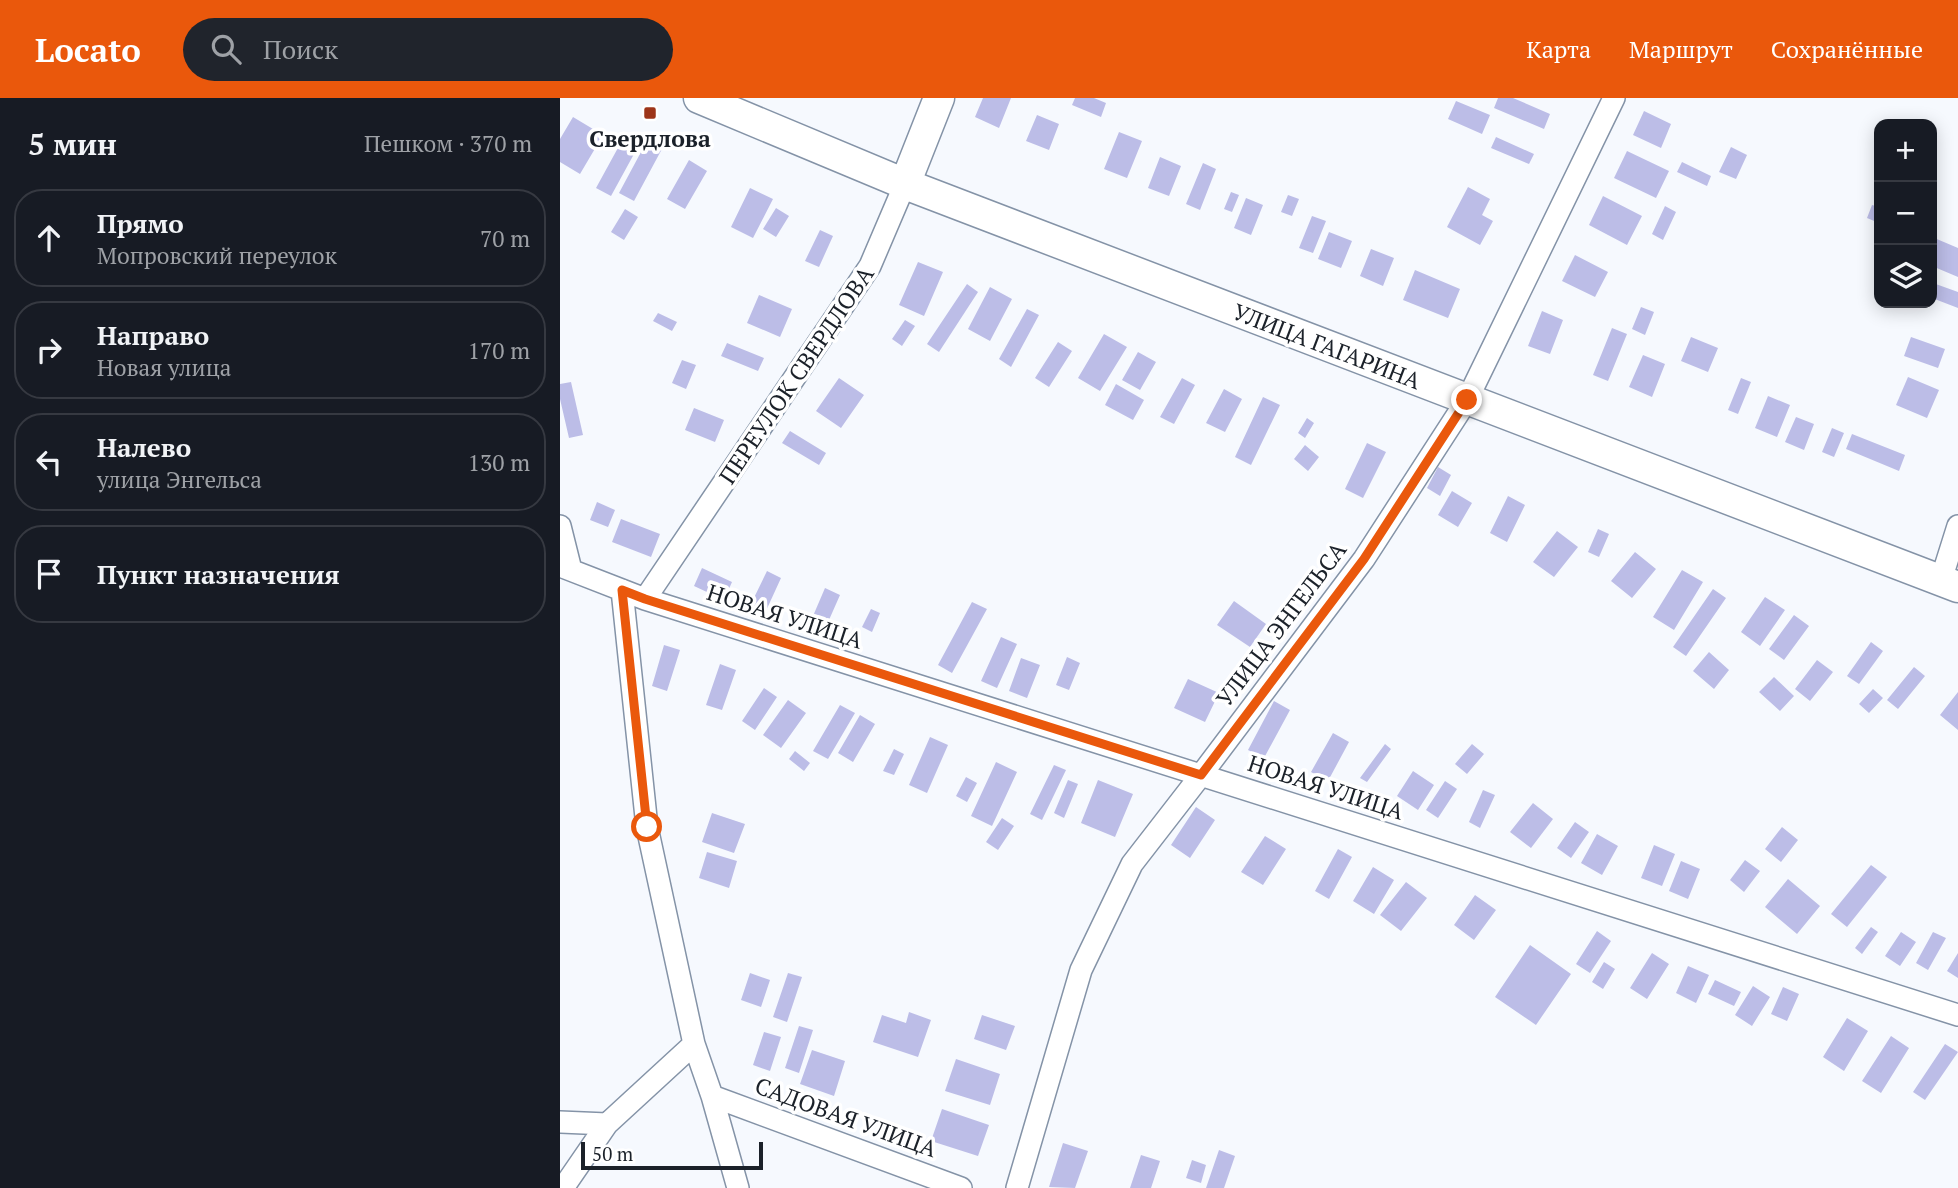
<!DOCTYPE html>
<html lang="ru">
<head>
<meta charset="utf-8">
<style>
	:root { --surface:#171b24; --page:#20242c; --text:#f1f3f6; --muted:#9ea1a6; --line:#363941; --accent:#ea580c }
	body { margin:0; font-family:"PT Serif",serif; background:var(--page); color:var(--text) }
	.controls { position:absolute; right:21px; top:21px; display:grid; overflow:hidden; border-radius:14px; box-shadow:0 4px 18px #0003 }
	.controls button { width:63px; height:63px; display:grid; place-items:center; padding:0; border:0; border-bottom:2px solid var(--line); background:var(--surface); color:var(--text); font:35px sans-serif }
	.scale { position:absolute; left:21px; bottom:18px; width:182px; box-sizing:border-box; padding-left:7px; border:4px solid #1b2129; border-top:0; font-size:19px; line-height:24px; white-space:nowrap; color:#1b2129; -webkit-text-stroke:5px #fff; paint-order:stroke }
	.stop { position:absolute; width:21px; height:21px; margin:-16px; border:5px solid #ea580c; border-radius:50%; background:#fff }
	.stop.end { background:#ea580c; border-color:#fff; box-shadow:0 2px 7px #0008 }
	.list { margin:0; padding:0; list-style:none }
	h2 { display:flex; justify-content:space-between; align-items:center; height:91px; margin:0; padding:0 28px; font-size:30px }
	h2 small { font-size:23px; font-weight:400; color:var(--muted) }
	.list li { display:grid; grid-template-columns:46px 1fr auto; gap:21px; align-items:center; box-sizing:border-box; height:98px; margin:0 14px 14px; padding:0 14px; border:2px solid var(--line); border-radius:28px }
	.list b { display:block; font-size:26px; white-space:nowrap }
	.list p { margin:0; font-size:23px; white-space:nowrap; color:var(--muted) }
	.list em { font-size:23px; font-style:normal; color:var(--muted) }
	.icon { flex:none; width:38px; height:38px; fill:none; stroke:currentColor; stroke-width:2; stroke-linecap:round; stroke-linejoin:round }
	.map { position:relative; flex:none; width:1398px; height:1090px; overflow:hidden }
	header { display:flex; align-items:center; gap:42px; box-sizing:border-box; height:98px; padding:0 35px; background:var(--accent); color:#fff }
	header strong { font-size:33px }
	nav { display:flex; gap:38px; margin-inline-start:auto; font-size:24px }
	.search { width:490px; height:63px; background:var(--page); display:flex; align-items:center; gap:18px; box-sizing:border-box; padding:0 24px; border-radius:38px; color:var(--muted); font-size:26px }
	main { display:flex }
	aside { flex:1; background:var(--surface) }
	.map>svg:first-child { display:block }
</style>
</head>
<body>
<header>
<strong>Locato</strong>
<div class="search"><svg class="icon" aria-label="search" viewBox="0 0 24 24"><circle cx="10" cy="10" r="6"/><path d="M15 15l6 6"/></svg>Поиск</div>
<nav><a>Карта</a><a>Маршрут</a><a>Сохранённые</a></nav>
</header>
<main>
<aside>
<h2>5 мин<small>Пешком · 370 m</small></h2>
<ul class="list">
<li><svg class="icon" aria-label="ahead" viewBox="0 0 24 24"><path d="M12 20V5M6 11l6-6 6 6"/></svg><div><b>Прямо</b><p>Мопровский переулок</p></div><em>70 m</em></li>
<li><svg class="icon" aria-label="right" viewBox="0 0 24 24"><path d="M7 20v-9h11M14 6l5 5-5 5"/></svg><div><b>Направо</b><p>Новая улица</p></div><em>170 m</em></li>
<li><svg class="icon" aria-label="left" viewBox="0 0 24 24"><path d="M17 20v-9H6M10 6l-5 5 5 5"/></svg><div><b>Налево</b><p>улица Энгельса</p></div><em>130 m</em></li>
<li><svg class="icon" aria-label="arrive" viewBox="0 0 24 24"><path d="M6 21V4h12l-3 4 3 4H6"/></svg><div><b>Пункт назначения</b></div></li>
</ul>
</aside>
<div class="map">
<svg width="1398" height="1090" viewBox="0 0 1398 1090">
	<rect width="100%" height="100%" fill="#f6f9fe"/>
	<!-- building -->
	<path fill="#bcbde7" d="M423,0H451L439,30L415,19Z
		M515,0H534L546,5L541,19L512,7Z
		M938,0H953L990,16L984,31L934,10Z
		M896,3L930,17L922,36L888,21Z
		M1084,13L1111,26L1101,50L1073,37Z
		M477,17L499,26L489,52L466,43Z
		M13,19L43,37L20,76L0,64V41Z
		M559,34L582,43L567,80L544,71Z
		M936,39L974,56L969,66L931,50Z
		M88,41L103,49L74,103L59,95Z
		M59,48L74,56L51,98L36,90Z
		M1171,49L1187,57L1176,81L1159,74Z
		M1067,53L1109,73L1096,100L1054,80Z
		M600,59L621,68L609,98L588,90Z
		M129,62L147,73L125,111L107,101Z
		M1122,64L1151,78L1147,88L1117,74Z
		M643,65L656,71L640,112L626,106Z
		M908,89L930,101L922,117L933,123L920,147L887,129Z
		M190,90L213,101L193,140L171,129Z
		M671,94L679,97L672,114L664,111Z
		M728,97L739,101L732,118L721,114Z
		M1043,98L1082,118L1067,147L1029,127Z
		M686,100L703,107L691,137L674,130Z
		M1312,107L1319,109V125L1307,120Z
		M1105,108L1116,114L1103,142L1092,136Z
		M216,110L229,118L216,139L203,131Z
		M65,111L78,119L64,142L51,134Z
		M752,118L766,123L753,155L739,150Z
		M260,132L273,138L259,169L245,163Z
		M769,134L792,143L781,170L758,161Z
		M1372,139L1398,150V179L1372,168Z
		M811,151L834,160L823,188L800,178Z
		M1015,157L1048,174L1035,199L1002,183Z
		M358,164L383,174L364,218L339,207Z
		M855,172L900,191L888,220L843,202Z
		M1373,185L1398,194V210L1372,200Z
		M407,186L418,194L379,254L367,246Z
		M430,189L452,201L430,243L408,231Z
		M199,197L232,211L220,239L187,225Z
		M1081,209L1094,214L1085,237L1072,231Z
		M467,211L479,217L451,269L439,261Z
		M982,213L1003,222L990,256L968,248Z
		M98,215L117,224L112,233L93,223Z
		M345,222L355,228L342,248L332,241Z
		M1052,230L1067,236L1048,283L1033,277Z
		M544,236L567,249L540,293L518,280Z
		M1131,239L1158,250L1148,274L1121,263Z
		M1351,239L1385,251L1378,270L1344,258Z
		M498,244L512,253L489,289L475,280Z
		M167,245L204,260L198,273L161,258Z
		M578,254L596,264L580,292L562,282Z
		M1083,257L1105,266L1092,299L1069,289Z
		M122,262L136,267L126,291L112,285Z
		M1348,279L1379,292L1367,320L1336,307Z
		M279,280L304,297L281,330L256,313Z
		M622,280L635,287L614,326L600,319Z
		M1181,280L1191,284L1178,316L1168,312Z
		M11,284L23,337L9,340L0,301V286Z
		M556,286L584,302L573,322L545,307Z
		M664,291L682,301L665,334L646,325Z
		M1208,298L1230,307L1217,339L1195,330Z
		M703,299L720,307L691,367L675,359Z
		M134,310L164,322L155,344L125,332Z
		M1236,319L1254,326L1244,352L1225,344Z
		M747,320L754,325L745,340L738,335Z
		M1272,330L1284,335L1274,359L1262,354Z
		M230,333L266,355L259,367L222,345Z
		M1292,336L1345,357L1339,373L1286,351Z
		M807,345L826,354L803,400L785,391Z
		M745,347L759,359L748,373L734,361Z
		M878,369L891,377L880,398L867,390Z
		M892,393L912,405L898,429L878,417Z
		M948,398L965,407L947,444L930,435Z
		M37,404L55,412L48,429L30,422Z
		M61,421L100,436L91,459L52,444Z
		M1038,431L1049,436L1039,459L1028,454Z
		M997,433L1018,449L994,479L973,464Z
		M1075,454L1096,471L1072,500L1051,483Z
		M142,470L172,484L164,502L134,488Z
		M1122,472L1143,484L1114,532L1093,519Z
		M207,473L221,480L205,515L190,508Z
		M265,490L280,497L265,531L250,525Z
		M1153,491L1166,500L1126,558L1113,549Z
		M1205,499L1225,512L1200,548L1181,534Z
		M674,503L706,526L690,549L657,527Z
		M412,504L427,511L392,575L378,567Z
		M311,511L320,515L312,534L302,529Z
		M1234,517L1249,528L1224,562L1209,551Z
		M441,539L457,546L437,590L421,583Z
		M1311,544L1323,553L1299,586L1287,578Z
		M104,547L120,552L107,593L92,588Z
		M1149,554L1169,572L1154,591L1133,573Z
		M507,559L520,565L509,592L496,587Z
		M461,560L480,567L467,600L449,593Z
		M1257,562L1273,574L1250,603L1235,591Z
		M160,566L176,572L162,612L146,607Z
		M1354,569L1365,578L1338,611L1327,602Z
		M1214,579L1234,598L1220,613L1199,594Z
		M628,581L659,595L645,624L614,610Z
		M204,590L217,599L195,632L182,623Z
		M1313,591L1323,600L1309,615L1299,606Z
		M1398,594V632L1380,617Z
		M228,602L246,615L221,650L203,637Z
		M714,603L730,612L704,660L688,652Z
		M280,607L295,615L268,661L253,653Z
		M300,617L315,626L293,664L278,655Z
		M773,635L789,644L768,683L751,674Z
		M370,639L388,647L367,695L349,687Z
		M825,646L831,651L807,684L800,680Z
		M912,646L924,656L907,676L895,666Z
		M334,651L344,656L334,677L323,673Z
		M235,653L250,665L244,673L229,661Z
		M436,664L457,674L432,728L411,718Z
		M494,667L506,672L482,722L470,716Z
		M853,673L874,687L858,712L837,698Z
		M406,679L417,685L407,704L396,698Z
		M508,682L518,686L504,720L494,715Z
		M538,682L573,696L555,739L521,725Z
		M885,683L897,691L878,720L866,712Z
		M923,692L935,697L920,730L909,724Z
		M973,705L993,721L971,750L950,734Z
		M636,709L655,722L630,760L611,747Z
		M152,715L185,726L174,755L142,744Z
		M442,720L454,728L438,752L426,744Z
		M1015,724L1029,734L1011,760L997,750Z
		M1222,729L1238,742L1221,764L1205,751Z
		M1037,736L1058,748L1042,777L1021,765Z
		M705,738L726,751L703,787L681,774Z
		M1094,747L1115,756L1102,788L1081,780Z
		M778,751L792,759L769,801L755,793Z
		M147,754L177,763L169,790L139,780Z
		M1185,762L1200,773L1184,794L1170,782Z
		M1121,763L1140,771L1128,801L1109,793Z
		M1311,767L1327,779L1287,829L1271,816Z
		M813,769L834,782L814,816L793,803Z
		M1228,781L1260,808L1237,836L1205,809Z
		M846,784L867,800L841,833L820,817Z
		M915,797L936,812L914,842L894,827Z
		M1311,829L1318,834L1302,856L1295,850Z
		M1037,833L1051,843L1030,875L1016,866Z
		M1341,834L1356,844L1340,868L1325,858Z
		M1373,834L1386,840L1368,872L1356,865Z
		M970,847L1011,876L976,927L935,899Z
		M1092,855L1109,866L1087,901L1070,890Z
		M1398,855V880L1387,873Z
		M1044,864L1055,871L1043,891L1032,884Z
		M1128,868L1149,877L1136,905L1116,895Z
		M190,875L210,882L201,909L181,902Z
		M228,875L242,879L227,924L213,919Z
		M1155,882L1181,894L1174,908L1148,896Z
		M1193,888L1210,899L1192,928L1175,917Z
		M1223,889L1239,896L1227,923L1211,916Z
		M349,914L371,922L358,959L313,944L322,917L346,925Z
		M422,917L455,928L446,952L414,941Z
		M1287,920L1308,933L1284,973L1263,959Z
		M239,928L253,932L239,975L225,970Z
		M204,934L221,939L210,973L193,967Z
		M1331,938L1349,950L1321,995L1302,983Z
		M1385,946L1398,954L1365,1002L1353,994Z
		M252,952L285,963L274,998L240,986Z
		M396,961L440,976L430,1007L385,993Z
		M382,1011L429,1027L418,1058L371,1043Z
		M503,1045L528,1053L515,1090L489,1089Z
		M659,1052L675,1058L664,1090H646Z
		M581,1057L600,1063L591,1090H570Z
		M632,1062L646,1067L641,1085L626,1080Z"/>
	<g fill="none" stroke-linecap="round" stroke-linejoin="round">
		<defs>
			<path id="street" d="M0,428L11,472
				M0,468L85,501L1398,917
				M1381,482L1398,428
				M62,492L87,729L134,946L152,998L178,1090
				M85,501L310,168L345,86
				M152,998L401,1090
				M0,1024L47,1026L134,946
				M3,1090L47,1026
				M457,1090L521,872L572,766L641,677L804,461L907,302L1054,0"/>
			<path id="secondary" d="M139,0L345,86L1398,489
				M345,86L379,0"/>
		</defs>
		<!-- street casing -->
		<use href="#street" stroke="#8493a7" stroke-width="24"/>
		<!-- secondary casing -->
		<use href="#secondary" stroke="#8493a7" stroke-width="33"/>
		<!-- street -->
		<use href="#street" stroke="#fff" stroke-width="21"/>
		<!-- secondary -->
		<use href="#secondary" stroke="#fff" stroke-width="30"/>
	</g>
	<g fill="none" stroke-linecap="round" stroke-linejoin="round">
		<!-- route -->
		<path stroke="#ea580c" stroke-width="9" d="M87,729L62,492L85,501L641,677L804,461L907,302"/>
	</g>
	<!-- markers -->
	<rect fill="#9d3519" stroke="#fff" stroke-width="2.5" x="83" y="8" width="14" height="14" rx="3.5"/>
	<g text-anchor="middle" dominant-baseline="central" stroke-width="7" stroke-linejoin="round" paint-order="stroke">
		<!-- poi labels -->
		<g font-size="23" font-weight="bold" fill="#1b2129" stroke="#fff">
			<text x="90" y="40">Свердлова</text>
		</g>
		<!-- street labels -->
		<g font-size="23" fill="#1b2129" stroke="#fff">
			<text transform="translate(767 248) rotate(21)">УЛИЦА ГАГАРИНА</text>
			<text transform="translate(236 277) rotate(-56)">ПЕРЕУЛОК СВЕРДЛОВА</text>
			<text transform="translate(225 518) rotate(18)">НОВАЯ УЛИЦА</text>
			<text transform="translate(721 526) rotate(-53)">УЛИЦА ЭНГЕЛЬСА</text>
			<text transform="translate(766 689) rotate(18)">НОВАЯ УЛИЦА</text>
			<text transform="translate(286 1019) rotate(20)">САДОВАЯ УЛИЦА</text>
		</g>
	</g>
</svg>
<div class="controls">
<button>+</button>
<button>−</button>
<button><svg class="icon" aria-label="layers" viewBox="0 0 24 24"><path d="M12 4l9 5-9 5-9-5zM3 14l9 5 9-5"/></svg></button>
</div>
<div class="scale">50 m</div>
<div class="stop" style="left:87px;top:729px"></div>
<div class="stop end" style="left:907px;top:302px"></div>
</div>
</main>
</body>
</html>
